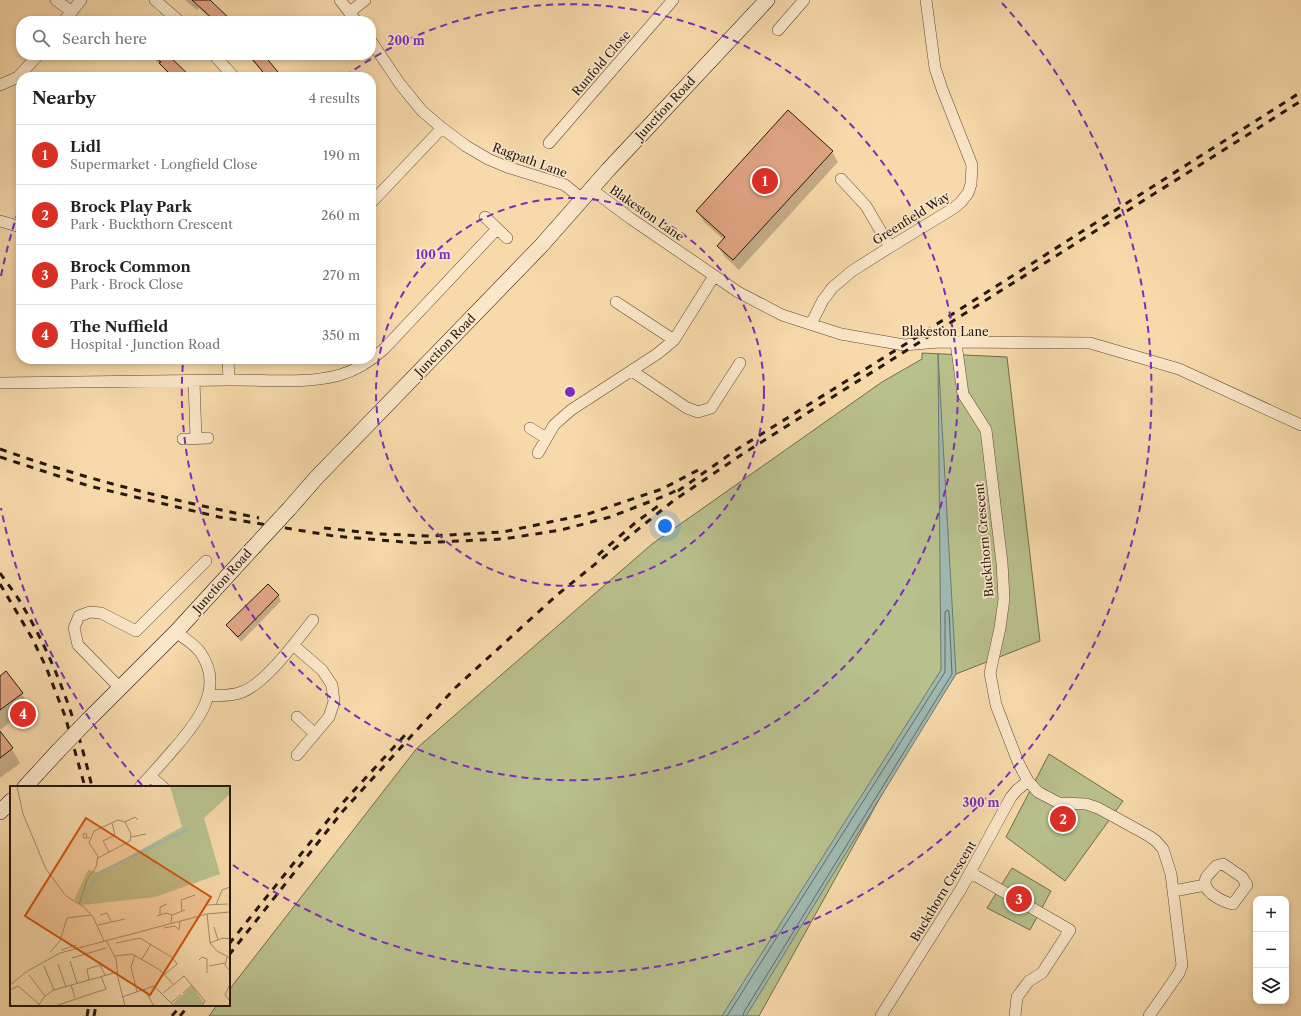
<!DOCTYPE html>
<html lang="en">
<head>
<meta charset="utf-8">
<style>
	:root { --surface:#fff; --page:#f6f6f6; --text:#222; --muted:#767676; --line:#e0e0e0; --accent:#d93025 }
	body { margin:0; font-family:"Libre Caslon Text",serif; background:var(--page); color:var(--text) }
	.controls { position:absolute; right:12px; bottom:12px; display:grid; overflow:hidden; border-radius:8px; box-shadow:0 2px 6px #0003 }
	.controls button { width:36px; height:36px; display:grid; place-items:center; padding:0; border:0; border-bottom:1px solid var(--line); background:var(--surface); color:var(--text); font:20px sans-serif }
	.you { position:absolute; left:665px; top:526px; width:14px; height:14px; margin:-10px; border:3px solid #fff; border-radius:50%; background:#1a73e8; box-shadow:0 0 0 6px #1a73e833 }
	.badge { display:grid; place-items:center; width:26px; height:26px; border-radius:50%; background:var(--accent); color:#fff; font-size:13px; font-weight:700 }
	.pin { position:absolute; translate:-50% -50%; border:2px solid #fff; box-shadow:0 1px 4px #0006 }
	.list { margin:0; padding:0; list-style:none }
	h2 { display:flex; justify-content:space-between; align-items:center; height:52px; margin:0; padding:0 16px; font-size:17px }
	h2 small { font-size:13px; font-weight:400; color:var(--muted) }
	.list li { display:grid; grid-template-columns:26px 1fr auto; gap:12px; align-items:center; box-sizing:border-box; height:60px; padding:0 16px; border-top:1px solid var(--line) }
	.list b { display:block; font-size:15px; white-space:nowrap }
	.list p { margin:0; font-size:13px; white-space:nowrap; color:var(--muted) }
	.list em { font-size:13px; font-style:normal; color:var(--muted) }
	.icon { flex:none; width:22px; height:22px; fill:none; stroke:currentColor; stroke-width:2; stroke-linecap:round; stroke-linejoin:round }
	.map { position:relative; flex:none; width:1301px; height:1016px; overflow:hidden }
	.search { position:absolute; background:var(--surface); box-shadow:0 2px 6px #0003; left:16px; top:16px; width:360px; height:44px; display:flex; align-items:center; gap:10px; box-sizing:border-box; padding:0 14px; border-radius:16px; color:var(--muted); font-size:15px }
	.panel { position:absolute; background:var(--surface); box-shadow:0 2px 6px #0003; left:16px; top:72px; width:360px; height:292px; border-radius:16px }
	.map>svg:first-child { display:block }
</style>
</head>
<body>
<div class="map">
<svg width="1301" height="1016" viewBox="0 0 1301 1016">
	<rect width="100%" height="100%" fill="#f7d9aa"/>
	<filter id="stains"><feTurbulence type="fractalNoise" baseFrequency=".005" numOctaves="4"/><feColorMatrix values="0 0 0 0 .2 0 0 0 0 .09 0 0 0 0 .02 0 0 0 .5 -.17"/></filter>
	<radialGradient id="worn" r=".72"><stop offset=".6" stop-color="#630" stop-opacity="0"/><stop offset="1" stop-color="#630" stop-opacity=".3"/></radialGradient>
	<!-- green -->
	<path fill="#b8c08c" stroke="#6f6c4e" d="M922,353L1007,357L1040,641L956,674L906,751L759,1016H209L217,1005H229V990L417,748L652,544L882,382L922,359Z
		M1049,754L1123,801L1065,881L1006,837Z
		M1012,868L1051,891L1030,930L987,908Z"/>
	<!-- water -->
	<path fill="#9fb9b1" stroke="#6f7871" d="M938,354L956,674L746,1016H722L941,670Z"/>
	<!-- shadow -->
	<path fill="#0003" d="M185,0H209L231,21H213L199,8L197,10Z
		M126,16L133,21H122Z
		M149,55H169L168,56L189,77H171L161,65Z
		M247,55H262L281,77H267Z
		M832,152L838,162L739,270L724,256L718,246L724,240L704,222L697,211Z
		M278,595L281,601L241,642L230,630L227,625Z
		M6,673L22,694L30,708L0,730V677Z
		M0,733L12,749L20,763L0,778Z"/>
	<g fill="none" stroke-linecap="round" stroke-linejoin="round">
		<!-- shore -->
		<path stroke="#626861" stroke-width="1" d="M727,1016L945,672V612L948,610L949,612L952,674L744,1012L743,1016"/>
	</g>
	<!-- building -->
	<path fill="#e1a583" stroke="#261711" d="M192,0H210L232,21H215Z
		M152,55H168L191,77H173L159,63L161,62Z
		M249,55H264L282,77H267Z
		M788,110L833,151L733,260L717,246L725,237L696,211Z
		M268,584L279,595L238,637L226,625Z
		M6,671L23,693L0,710V676Z
		M0,731L13,748L0,758Z"/>
	<g fill="none" stroke-linecap="round" stroke-linejoin="round">
		<defs>
			<path id="minor" d="M56,0L72,12
				M155,0L179,21
				M340,0L356,21
				M350,12L365,0
				M64,21L81,0
				M778,30L804,0
				M371,41L400,84L422,111L442,128L466,146L488,159L507,167L565,185L582,199
				M214,55L234,77
				M0,85L18,77L38,55
				M549,143L673,0
				M841,179L866,206L890,247
				M591,189L630,218L738,292L782,315L841,334L904,345L939,342L1090,343L1179,369L1301,425
				M371,203L442,128
				M485,217L507,238
				M0,221L21,227
				M616,302L674,340
				M811,324L823,300L827,295L832,288L852,271L890,247L954,208L961,202L968,193L971,184L972,165L942,89L935,68L926,0
				M956,343L963,394L986,430L1002,563L1004,599L1000,628L990,673L996,705L1018,762L1028,781L1038,792L1059,803L1086,804L1098,808L1149,836L1156,841L1163,849L1171,874L1182,965L1179,973L1149,1016
				M228,359L229,380
				M632,371L687,408L698,412L711,408L740,363
				M194,381L196,438
				M0,383C76,382 152,381 228,380C265,379 304,385 340,375C357,370 372,360 384,349L497,229
				M530,428L546,438
				M183,439L208,438
				M538,453L554,425L571,410L657,354L674,340L714,276
				M293,645L322,670L332,685L334,702L329,717L297,755
				M121,689L78,645L74,628L79,616L90,612L101,613L136,631L206,561
				M208,695C219,696 231,696 242,692C266,683 296,641 313,620
				M297,717L315,734
				M150,776L163,787
				M140,787C151,775 162,763 173,750C196,724 226,688 200,652C194,644 184,638 176,632
				M1223,864L1242,877L1247,885L1233,904C1223,902 1200,891 1206,878C1208,874 1213,870 1216,866Z
				M971,873L1070,930L1042,973L1029,981L1017,997L1015,1016
				M1174,891L1205,885
				M881,1016L961,889L1011,797L1017,790L1028,781"/>
			<path id="secondary" d="M289,509L317,477L541,246L608,170L767,0
				M87,721L176,632L253,548
				M25,787L58,751
				M0,812L11,801"/>
		</defs>
		<!-- minor casing -->
		<use href="#minor" stroke="#5a4837" stroke-width="12"/>
		<!-- secondary casing -->
		<use href="#secondary" stroke="#261711" stroke-width="16"/>
		<!-- minor -->
		<use href="#minor" stroke="#fae6c8" stroke-width="11"/>
		<!-- secondary -->
		<use href="#secondary" stroke="#fae6c8" stroke-width="15"/>
		<!-- rail -->
		<path stroke="#261711" stroke-width="3" stroke-dasharray="7 7" stroke-linecap="butt" d="M0,449C84,479 171,500 259,518
			M0,457L89,486L219,517L334,536L415,543L503,539L561,530L610,517L667,495L681,488
			M678,491L736,450L904,345L1301,92
			M324,528L379,534L429,536L503,532L588,514L662,489L704,467
			M598,555L635,523L662,503
			M0,573C7,583 15,593 21,603C55,660 77,722 92,787
			M0,584L32,638L46,667L65,716L85,787
			M229,944L337,809L405,735
			M229,955L343,811L455,688L557,595L673,501L741,455L1301,101
			M87,1016L89,1005
			M94,1016L96,1005
			M172,1016L181,1005
			M180,1016L189,1005"/>
		<defs>
			<path id="secondary-bridge" d="M253,548L289,509
				M58,751L87,721"/>
		</defs>
		<!-- secondary-bridge casing -->
		<use href="#secondary-bridge" stroke="#261711" stroke-width="16" stroke-linecap="butt"/>
		<!-- secondary-bridge -->
		<use href="#secondary-bridge" stroke="#fae6c8" stroke-width="15"/>
	</g>
	<!-- distance rings -->
	<g fill="none" stroke="#7b2cbf" stroke-width="2" stroke-dasharray="7 5">
		<circle cx="570" cy="392" r="194"/>
		<path d="M345 76A388 388 0 1 1 183 362"/>
		<path d="M142 785A581 581 0 0 1 1 508M1 276A581 581 0 0 1 21 203M1002 3A581 581 0 0 1 233 865"/>
	</g>
	<g text-anchor="middle" dominant-baseline="central" stroke-width="3.5" stroke-linejoin="round" paint-order="stroke">
		<!-- street labels -->
		<g font-size="12" fill="#261711" stroke="#fae6c8">
			<text transform="translate(601 63) rotate(-49)">Runfold Close</text>
			<text transform="translate(665 108) rotate(-47)">Junction Road</text>
			<text transform="translate(530 160) rotate(20)">Ragpath Lane</text>
			<text transform="translate(647 213) rotate(35)">Blakeston Lane</text>
			<text transform="translate(911 218) rotate(-32)">Greenfield Way</text>
			<text x="945" y="331">Blakeston Lane</text>
			<text transform="translate(445 345) rotate(-46)">Junction Road</text>
			<text transform="translate(984 540) rotate(-95)">Buckthorn Crescent</text>
			<text transform="translate(222 581) rotate(-48)">Junction Road</text>
			<text transform="translate(943 891) rotate(-59)">Buckthorn Crescent</text>
		</g>
	</g>
	<!-- overview -->
	<g transform="translate(10 786)">
		<rect width="220" height="220" fill="#f7d9aa"/>
		<path d="M160,0H220V8L194,32L210,88L145,111L72,119L64,114L78,84L88,86L98,82L172,41ZM182,200L194,217L191,220H161Z" fill="#b8c08c"/>
		<path d="M178,42L179,44L90,87L71,118L88,86Z" fill="#9fb9b1"/>
		<path fill="none" stroke="#a38b6d" stroke-width="1" d="M7,0L13,28L36,83L56,110L74,121L83,131L94,155M115,36L125,31L128,34M77,51L76,47L73,48L74,52H80M121,51L136,48M99,66L93,55L105,49L102,37M69,118L77,94L86,81L88,70L79,57L84,45L108,34L115,36L121,48L120,55L88,72M196,119L218,118M206,119L212,104L220,101M172,125L171,114L185,109M197,128L200,157L207,165L220,172M90,129L97,127L101,135M150,129V121L157,118M147,130L156,127L162,129M161,137L162,129L175,124M88,139L115,133M204,141L208,154M154,142L165,140L169,144L170,135M96,154L106,173L108,192L115,220M106,157L130,152L163,172L167,178L154,189M200,157L213,152L220,153M51,164L67,159M40,166L50,155L57,132L81,129M125,169L121,181L127,206M105,170L122,168L150,184L163,198M217,171L215,179L220,185M62,172L96,162M132,173L141,158M189,174L192,171L197,173V187M60,175L67,197M48,178L56,201M34,180L44,204M199,180L215,177M19,189L35,210M79,194L77,183L90,179L95,189M220,198L215,209L220,215M0,199L16,186L50,167L197,128L220,126M61,199L65,212M134,203L144,220M0,204L8,200L29,218M153,207L174,190L195,215L192,220M173,207L182,199M112,211L144,200L164,220M161,217L171,209M28,220L35,210L44,204L107,186M45,220L96,203L91,190"/>
		<path fill="#d5520c" fill-opacity="0.15" stroke="#d5520c" stroke-width="2" d="M76,32L201,111L140,209L15,130Z"/>
		<rect width="220" height="220" fill="none" stroke="#261711" stroke-width="2"/>
	</g>
	<circle cx="570" cy="392" r="6" fill="#7b2cbf" stroke="#fae6c8" stroke-width="2"/>
	<g font-size="12" text-anchor="middle" font-weight="bold" fill="#7b2cbf" stroke="#fae6c8" stroke-width="3.5" stroke-linejoin="round" paint-order="stroke">
		<text x="406" y="45">200 m</text>
		<text x="433" y="259">100 m</text>
		<text x="981" y="807">300 m</text>
	</g>
	<rect width="100%" height="100%" filter="url(#stains)"/>
	<rect width="100%" height="100%" fill="url(#worn)"/>
</svg>
<div class="controls">
<button>+</button>
<button>−</button>
<button><svg class="icon" aria-label="layers" viewBox="0 0 24 24"><path d="M12 4l9 5-9 5-9-5zM3 14l9 5 9-5"/></svg></button>
</div>
<div class="you"></div>
<div class="pin badge" style="left:765px;top:181px">1</div>
<div class="pin badge" style="left:1063px;top:819px">2</div>
<div class="pin badge" style="left:1019px;top:899px">3</div>
<div class="pin badge" style="left:23px;top:714px">4</div>
<div class="search"><svg class="icon" aria-label="search" viewBox="0 0 24 24"><circle cx="10" cy="10" r="6"/><path d="M15 15l6 6"/></svg>Search here</div>
<section class="panel">
<h2>Nearby<small>4 results</small></h2>
<ul class="list">
<li><span class="badge">1</span><div><b>Lidl</b><p>Supermarket · Longfield Close</p></div><em>190 m</em></li>
<li><span class="badge">2</span><div><b>Brock Play Park</b><p>Park · Buckthorn Crescent</p></div><em>260 m</em></li>
<li><span class="badge">3</span><div><b>Brock Common</b><p>Park · Brock Close</p></div><em>270 m</em></li>
<li><span class="badge">4</span><div><b>The Nuffield</b><p>Hospital · Junction Road</p></div><em>350 m</em></li>
</ul>
</section>
</div>
</body>
</html>
